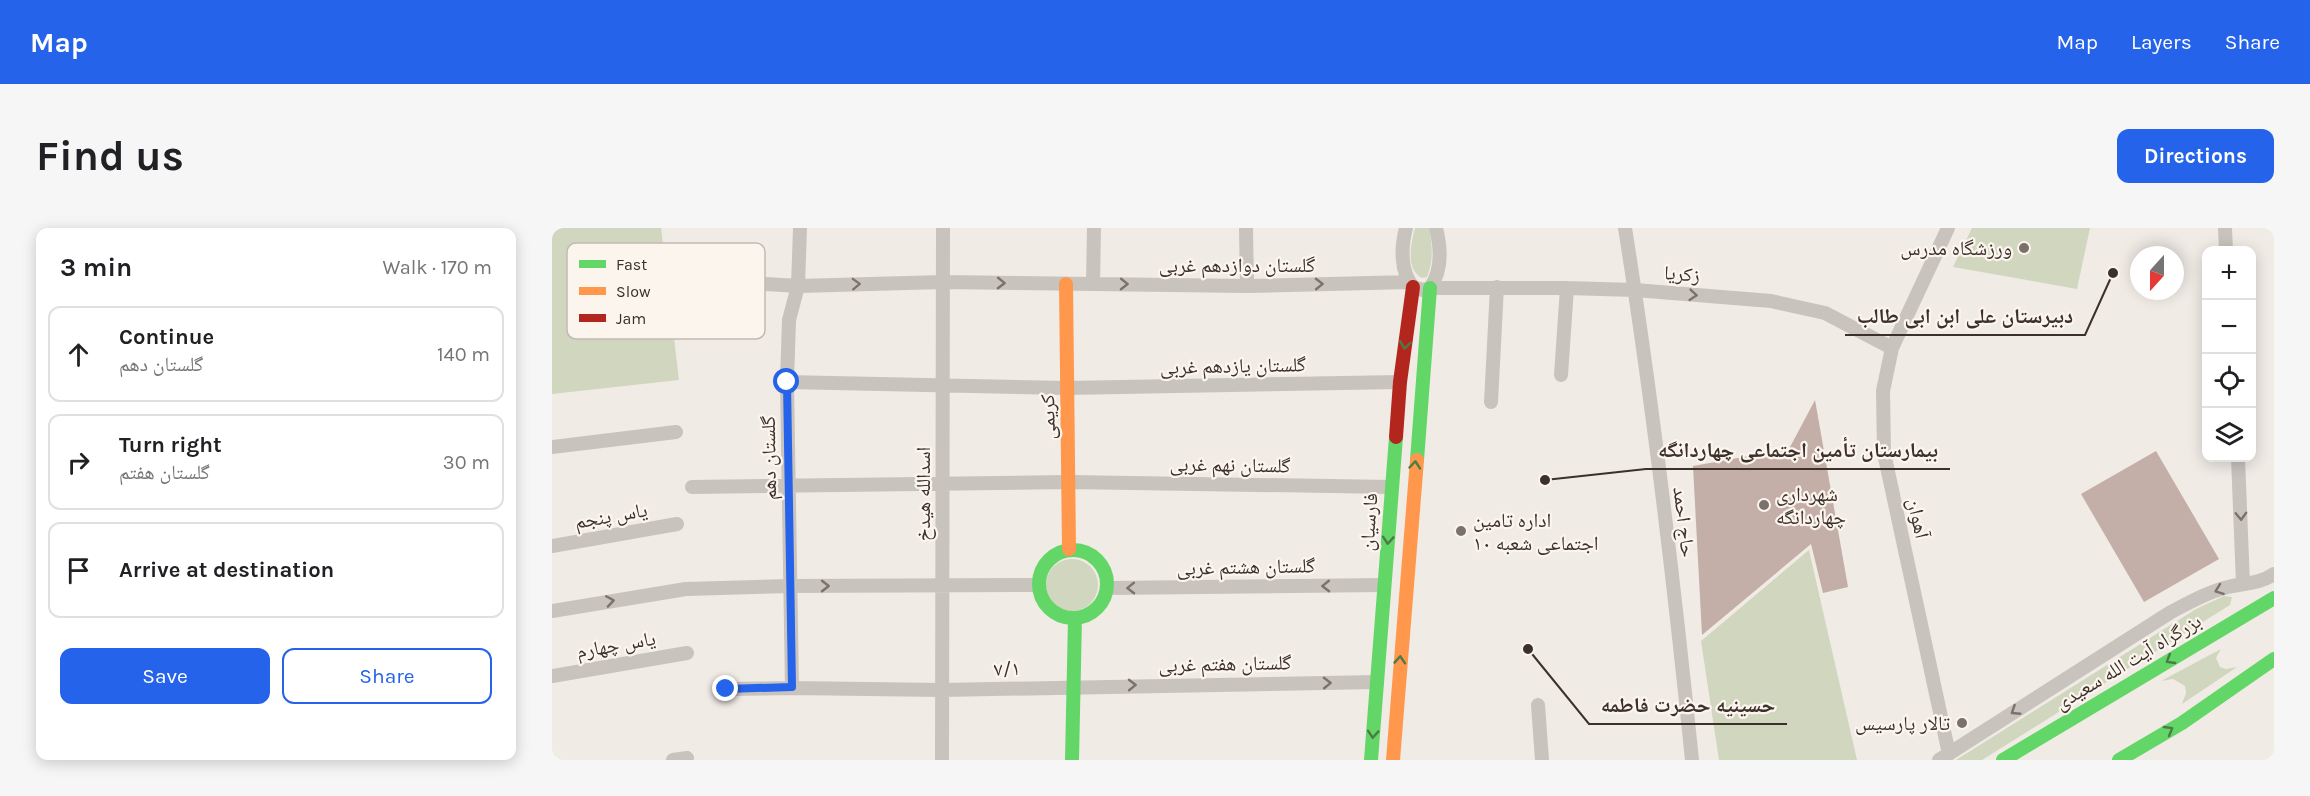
<!DOCTYPE html>
<html lang="en">
<head>
<meta charset="utf-8">
<style>
	:root { --surface:#fff; --page:#f6f6f6; --text:#202124; --muted:#757577; --line:#e0e0e0; --accent:#2563eb }
	body { margin:0; font-family:Karla,"Noto Naskh Arabic",sans-serif; background:var(--page); color:var(--text) }
	.controls { position:absolute; right:18px; top:18px; display:grid; overflow:hidden; border-radius:12px; box-shadow:0 3px 15px #0003 }
	.controls button { width:54px; height:54px; display:grid; place-items:center; padding:0; border:0; border-bottom:2px solid var(--line); background:var(--surface); color:var(--text); font:30px sans-serif }
	.compass { position:absolute; left:1578px; top:18px; width:54px; height:54px; border-radius:50%; background:var(--surface); box-shadow:0 3px 15px #0003; rotate:201deg }
	.stop { position:absolute; width:18px; height:18px; margin:-14px; border:4px solid #2563eb; border-radius:50%; background:#fff }
	.stop.end { background:#2563eb; border-color:#fff; box-shadow:0 2px 6px #0008 }
	.list { margin:0; padding:0; list-style:none }
	h2 { display:flex; justify-content:space-between; align-items:center; height:78px; margin:0; padding:0 24px; font-size:26px }
	h2 small { font-size:20px; font-weight:400; color:var(--muted) }
	.list li { display:grid; grid-template-columns:39px 1fr auto; gap:18px; align-items:center; box-sizing:border-box; height:96px; margin:0 12px 12px; padding:0 12px; border:2px solid var(--line); border-radius:12px }
	.list b { display:block; font-size:22px; white-space:nowrap }
	.list p { margin:0; font-size:20px; white-space:nowrap; color:var(--muted) }
	.list em { font-size:20px; font-style:normal; color:var(--muted) }
	.actions { display:flex; gap:12px; padding:18px 24px }
	.actions a { flex:1; padding:14px 0; border:2px solid var(--accent); border-radius:12px; text-align:center; font-size:21px; color:var(--accent) }
	.actions .main { background:var(--accent); color:#fff }
	.icon { flex:none; width:33px; height:33px; fill:none; stroke:currentColor; stroke-width:2; stroke-linecap:round; stroke-linejoin:round }
	.map { position:relative; flex:none; width:1722px; height:532px; overflow:hidden; border-radius:12px }
	header { display:flex; align-items:center; gap:36px; box-sizing:border-box; height:84px; padding:0 30px; background:var(--accent); color:#fff }
	header strong { font-size:28px }
	nav { display:flex; gap:33px; margin-inline-start:auto; font-size:21px }
	.intro { display:flex; align-items:center; justify-content:space-between; box-sizing:border-box; height:144px; padding:0 36px }
	h1 { margin:0; font-size:42px }
	.button { padding:15px 27px; border-radius:12px; background:var(--accent); color:#fff; font-size:21px; font-weight:700 }
	main { display:flex; gap:36px; padding:0 36px }
	aside { flex:1; background:var(--surface); border-radius:12px; box-shadow:0 3px 15px #0003 }
	.map>svg:first-child { display:block }
</style>
</head>
<body>
<header>
<strong>Map</strong>
<nav><a>Map</a><a>Layers</a><a>Share</a></nav>
</header>
<div class="intro"><h1>Find us</h1><a class="button">Directions</a></div>
<main>
<aside>
<h2>3 min<small>Walk · 170 m</small></h2>
<ul class="list">
<li><svg class="icon" aria-label="ahead" viewBox="0 0 24 24"><path d="M12 20V5M6 11l6-6 6 6"/></svg><div><b>Continue</b><p>گلستان دهم</p></div><em>140 m</em></li>
<li><svg class="icon" aria-label="right" viewBox="0 0 24 24"><path d="M7 20v-9h11M14 6l5 5-5 5"/></svg><div><b>Turn right</b><p>گلستان هفتم</p></div><em>30 m</em></li>
<li><svg class="icon" aria-label="arrive" viewBox="0 0 24 24"><path d="M6 21V4h12l-3 4 3 4H6"/></svg><div><b>Arrive at destination</b></div></li>
</ul>
<div class="actions"><a class="main">Save</a><a>Share</a></div>
</aside>
<div class="map">
<svg width="1722" height="532" viewBox="0 0 1722 532">
	<rect width="100%" height="100%" fill="#f0ebe5"/>
	<!-- green -->
	<path fill="#d1d6bf" d="M0,0H109L127,152L0,166Z
		M863,0H877C880,17 882,32 875,49L870,50C853,41 859,16 863,0Z
		M1420,0H1538L1525,61L1401,39Z
		M1257,322L1305,532H1167L1149,413Z
		M494 357a26 26 0 1 1 52 0a26 26 0 1 1-52 0Z
		M1672,368L1680,369L1678,377L1430,532H1404L1644,381Z
		M1669,421L1664,430L1668,439L1674,441L1685,439L1630,476L1634,465L1633,458L1621,451L1609,453Z"/>
	<!-- building -->
	<path fill="#c3afa7" d="M1263,172L1296,359L1271,365L1259,316L1150,407L1141,238L1237,221Z
		M1604,223L1667,331L1592,374L1529,266Z"/>
	<g fill="none" stroke-linecap="round" stroke-linejoin="round">
		<!-- street -->
		<path stroke="#c9c3be" stroke-width="14" d="M694,0L695,58
			M854,0C849,19 848,43 861,59L871,62L878,60C891,42 889,20 884,0
			M1073,0C1101,176 1122,354 1140,532
			M1396,0L1340,120L1331,163L1332,225L1397,526
			M1673,0L1674,22
			M121,50L246,58L391,54L695,58L857,54
			M541,56L542,0
			M878,60H1015L1083,62L1219,73L1273,85L1340,120
			M1009,147L1015,60
			M235,154L515,160L848,154
			M939,174L945,59
			M0,219L124,204
			M1686,230L1691,356
			M140,259L517,254L839,259
			M0,318L125,296
			M555,360L832,357
			M0,383L134,361L237,358L486,357
			M0,448L135,425
			M240,460L235,154L237,92L246,58L248,0
			M174,461L240,460L390,462L825,454
			M986,477L990,532
			M121,532L135,530
			M390,532L391,0
			M1387,532L1619,384C1638,374 1656,364 1676,359C1692,355 1708,356 1722,346"/>
		<!-- fast -->
		<path stroke="#63d668" stroke-width="14" d="M865,232L878,60
			M487 356a34 34 0 1 1 68 0a34 34 0 1 1-68 0Z
			M520,532L523,390
			M819,532L844,209
			M1451,532L1722,370
			M1567,532L1630,495L1722,431"/>
		<!-- slow -->
		<path stroke="#ff974d" stroke-width="14" d="M514,56L517,321
			M841,532L865,232"/>
		<!-- jam -->
		<path stroke="#b3261e" stroke-width="14" d="M844,209L848,154L861,59"/>
	</g>
	<!-- one-way arrows -->
	<defs><path id="oneway-chevron" d="M-2-3.5L2.5 0L-2 3.5" fill="none" stroke-width="1.6" stroke-linecap="round" stroke-linejoin="round" transform="scale(1.5)"/></defs>
	<g stroke="#7b726d">
		<use href="#oneway-chevron" transform="translate(449 55) rotate(1)"/>
		<use href="#oneway-chevron" transform="translate(304 56) rotate(-2)"/>
		<use href="#oneway-chevron" transform="translate(572 56) rotate(1)"/>
		<use href="#oneway-chevron" transform="translate(767 56) rotate(-1)"/>
		<use href="#oneway-chevron" transform="translate(1141 67) rotate(5)"/>
		<use href="#oneway-chevron" transform="translate(1689 288) rotate(88)"/>
		<use href="#oneway-chevron" transform="translate(273 358)"/>
		<use href="#oneway-chevron" transform="translate(774 358) rotate(179)"/>
		<use href="#oneway-chevron" transform="translate(579 360) rotate(179)"/>
		<use href="#oneway-chevron" transform="translate(1667 362) rotate(160)"/>
		<use href="#oneway-chevron" transform="translate(58 373) rotate(-9)"/>
		<use href="#oneway-chevron" transform="translate(775 455) rotate(-1)"/>
		<use href="#oneway-chevron" transform="translate(580 457) rotate(-1)"/>
		<use href="#oneway-chevron" transform="translate(1463 483) rotate(147)"/>
	</g>
	<g stroke="#4d7b46">
		<use href="#oneway-chevron" transform="translate(853 117) rotate(98)"/>
		<use href="#oneway-chevron" transform="translate(863 237) rotate(-85)"/>
		<use href="#oneway-chevron" transform="translate(836 312) rotate(94)"/>
		<use href="#oneway-chevron" transform="translate(848 432) rotate(-86)"/>
		<use href="#oneway-chevron" transform="translate(1618 432) rotate(149)"/>
		<use href="#oneway-chevron" transform="translate(1617 502) rotate(-30)"/>
		<use href="#oneway-chevron" transform="translate(821 506) rotate(94)"/>
	</g>
	<g fill="none" stroke-linecap="round" stroke-linejoin="round">
		<!-- route -->
		<path stroke="#2563eb" stroke-width="8" d="M174,461L240,459L235,154"/>
	</g>
	<!-- markers -->
	<g fill="#7a716c" stroke="#fbf5ee" stroke-width="2">
		<circle cx="1472" cy="20" r="6"/>
		<circle cx="1212" cy="277" r="6"/>
		<circle cx="909" cy="303" r="6"/>
		<circle cx="1410" cy="495" r="6"/>
	</g>
	<g text-anchor="middle" dominant-baseline="central" stroke-width="4.5" stroke-linejoin="round" paint-order="stroke">
		<!-- poi labels -->
		<g font-size="20" fill="#3b302b" stroke="#fbf5ee" text-anchor="end">
			<text x="1460" y="20">ورزشگاه مدرس</text>
			<text x="1224" y="266" text-anchor="start">شهرداری<tspan x="1224" dy="23">چهاردانگه</tspan></text>
			<text x="921" y="292" text-anchor="start">اداره تامین<tspan x="921" dy="23">اجتماعی شعبه ۱۰</tspan></text>
			<text x="1398" y="495">تالار پارسیس</text>
		</g>
		<!-- street labels -->
		<g font-size="20" fill="#3b302b" stroke="#fbf5ee">
			<text x="685" y="37">گلستان دوازدهم غربی</text>
			<text transform="translate(1130 46) rotate(5)">زکریا</text>
			<text transform="translate(681 138) rotate(-1)">گلستان یازدهم غربی</text>
			<text transform="translate(496 189) rotate(-91)">کریمی</text>
			<text transform="translate(217 230) rotate(-91)">گلستان دهم</text>
			<text transform="translate(678 237) rotate(1)">گلستان نهم غربی</text>
			<text transform="translate(371 266) rotate(-90)">اسدالله هیدخ</text>
			<text transform="translate(59 288) rotate(-10)">یاس پنجم</text>
			<text transform="translate(1366 290) rotate(78)">آهوان</text>
			<text transform="translate(817 294) rotate(-86)">فارسیان</text>
			<text transform="translate(1132 294) rotate(83)">حاج احمد</text>
			<text transform="translate(694 339) rotate(-1)">گلستان هشتم غربی</text>
			<text transform="translate(64 417) rotate(-10)">یاس چهارم</text>
			<text transform="translate(1576 434) rotate(-31)">بزرگراه آیت الله سعیدی</text>
			<text transform="translate(673 436) rotate(-1)">گلستان هفتم غربی</text>
			<text transform="translate(455 441) rotate(-2)">۷/۱</text>
		</g>
	</g>
	<!-- legend -->
	<rect x="15" y="15" width="198" height="96" rx="9" fill="#fbf5ee" stroke="#c1bab4" stroke-width="1.5"/>
	<rect x="27" y="32" width="27" height="8" fill="#63d668"/>
	<rect x="27" y="59" width="27" height="8" fill="#ff974d"/>
	<rect x="27" y="86" width="27" height="8" fill="#b3261e"/>
	<g font-size="16" fill="#3b302b">
		<text x="64" y="42">Fast</text>
		<text x="64" y="69">Slow</text>
		<text x="64" y="96">Jam</text>
	</g>
	<!-- callouts -->
	<path fill="none" stroke="#3b302b" stroke-width="2" d="M1561 45L1533 107H1293M993 252L1094 241H1398M976 421L1037 496H1235"/>
	<g fill="#3b302b" stroke="#fbf5ee" stroke-width="2">
		<circle cx="1561" cy="45" r="6"/>
		<circle cx="993" cy="252" r="6"/>
		<circle cx="976" cy="421" r="6"/>
	</g>
	<g font-size="21" text-anchor="middle" font-weight="bold" fill="#3b302b" stroke="#fbf5ee" stroke-width="4.5" stroke-linejoin="round" paint-order="stroke">
		<text x="1413" y="95">دبیرستان علی ابن ابی طالب</text>
		<text x="1246" y="229">بیمارستان تأمین اجتماعی چهاردانگه</text>
		<text x="1136" y="484">حسینیه حضرت فاطمه</text>
	</g>
</svg>
<div class="controls">
<button>+</button>
<button>−</button>
<button><svg class="icon" aria-label="locate" viewBox="0 0 24 24"><circle cx="12" cy="12" r="6"/><path d="M12 2v4M12 18v4M2 12h4M18 12h4"/></svg></button>
<button><svg class="icon" aria-label="layers" viewBox="0 0 24 24"><path d="M12 4l9 5-9 5-9-5zM3 14l9 5 9-5"/></svg></button>
</div>
<svg class="compass" viewBox="-18 -18 36 36"><path d="M0-13l5 13h-10z" fill="#e53935"/><path d="M0 13l5-13h-10z" fill="#757577"/></svg>
<div class="stop" style="left:235px;top:154px"></div>
<div class="stop end" style="left:174px;top:461px"></div>
</div>
</main>
</body>
</html>
